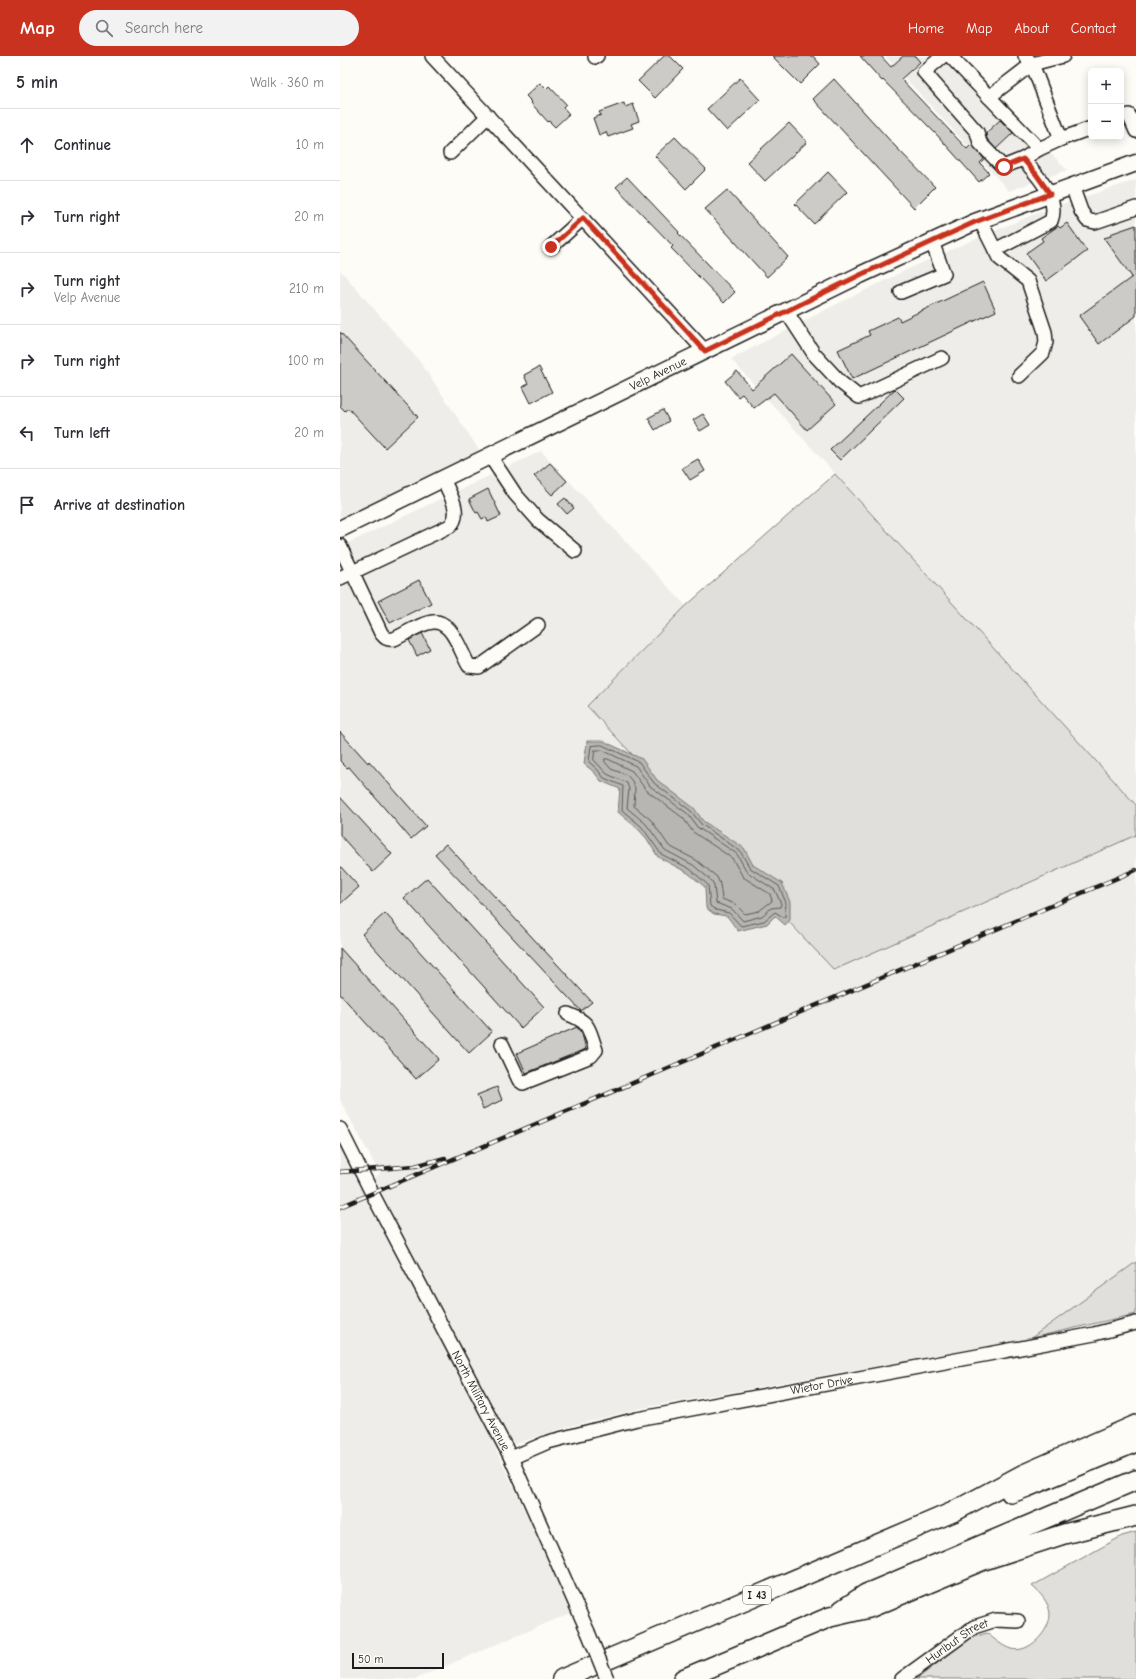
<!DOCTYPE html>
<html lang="en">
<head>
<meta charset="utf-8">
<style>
	:root { --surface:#fff; --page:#f2f2f3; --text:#2b2b33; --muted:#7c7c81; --line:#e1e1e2; --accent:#c8321e }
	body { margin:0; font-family:"Comic Neue",sans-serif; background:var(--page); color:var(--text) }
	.controls { position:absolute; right:12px; top:12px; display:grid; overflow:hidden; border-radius:6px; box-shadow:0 2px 10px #0003 }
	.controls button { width:36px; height:36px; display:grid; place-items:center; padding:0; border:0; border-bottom:1px solid var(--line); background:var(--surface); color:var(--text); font:20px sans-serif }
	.scale { position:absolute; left:12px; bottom:10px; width:92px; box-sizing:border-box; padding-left:4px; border:2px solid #1c1c1c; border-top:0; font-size:11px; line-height:14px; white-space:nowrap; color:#1c1c1c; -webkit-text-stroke:3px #fdfcf7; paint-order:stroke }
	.stop { position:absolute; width:12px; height:12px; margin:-9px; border:3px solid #c8321e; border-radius:50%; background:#fff }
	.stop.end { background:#c8321e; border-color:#fff; box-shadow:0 1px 4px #0008 }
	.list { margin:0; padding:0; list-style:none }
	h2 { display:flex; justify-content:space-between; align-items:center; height:52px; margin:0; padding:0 16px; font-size:17px }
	h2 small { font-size:13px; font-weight:400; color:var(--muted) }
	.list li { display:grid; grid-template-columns:26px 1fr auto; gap:12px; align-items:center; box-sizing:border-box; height:72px; padding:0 16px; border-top:1px solid var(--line) }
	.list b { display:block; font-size:15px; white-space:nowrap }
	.list p { margin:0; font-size:13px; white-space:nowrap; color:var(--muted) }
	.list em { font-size:13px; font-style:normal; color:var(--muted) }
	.icon { flex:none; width:22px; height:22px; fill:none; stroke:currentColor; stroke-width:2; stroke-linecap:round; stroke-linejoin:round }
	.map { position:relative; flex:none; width:796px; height:1623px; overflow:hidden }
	header { display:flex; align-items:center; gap:24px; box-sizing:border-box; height:56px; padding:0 20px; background:var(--accent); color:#fff }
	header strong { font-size:19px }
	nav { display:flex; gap:22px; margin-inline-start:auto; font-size:14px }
	.search { width:280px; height:36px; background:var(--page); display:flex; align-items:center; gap:10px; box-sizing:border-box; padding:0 14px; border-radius:22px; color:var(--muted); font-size:15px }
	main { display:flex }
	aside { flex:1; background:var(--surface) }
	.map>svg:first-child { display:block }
</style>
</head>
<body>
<header>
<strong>Map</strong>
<div class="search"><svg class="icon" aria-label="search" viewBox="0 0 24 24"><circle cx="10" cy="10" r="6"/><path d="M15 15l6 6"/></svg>Search here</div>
<nav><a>Home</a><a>Map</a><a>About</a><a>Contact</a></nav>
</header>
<main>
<aside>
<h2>5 min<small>Walk · 360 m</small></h2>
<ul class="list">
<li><svg class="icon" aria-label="ahead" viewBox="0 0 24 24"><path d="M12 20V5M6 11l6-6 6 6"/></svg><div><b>Continue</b></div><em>10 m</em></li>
<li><svg class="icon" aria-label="right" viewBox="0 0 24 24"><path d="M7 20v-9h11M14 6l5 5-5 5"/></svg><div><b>Turn right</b></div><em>20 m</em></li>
<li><svg class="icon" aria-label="right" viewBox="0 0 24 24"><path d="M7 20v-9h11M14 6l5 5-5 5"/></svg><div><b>Turn right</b><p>Velp Avenue</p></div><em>210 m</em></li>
<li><svg class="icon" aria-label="right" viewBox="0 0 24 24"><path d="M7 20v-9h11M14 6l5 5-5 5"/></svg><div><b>Turn right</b></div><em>100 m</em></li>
<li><svg class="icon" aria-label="left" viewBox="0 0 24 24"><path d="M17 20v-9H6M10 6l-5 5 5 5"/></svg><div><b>Turn left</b></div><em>20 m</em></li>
<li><svg class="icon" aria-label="arrive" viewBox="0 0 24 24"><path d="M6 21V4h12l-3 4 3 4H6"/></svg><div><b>Arrive at destination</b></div></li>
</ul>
</aside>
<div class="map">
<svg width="796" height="1623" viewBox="0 0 796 1623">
	<rect width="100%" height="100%" fill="#fdfcf7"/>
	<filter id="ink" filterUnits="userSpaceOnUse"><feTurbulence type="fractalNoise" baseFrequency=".025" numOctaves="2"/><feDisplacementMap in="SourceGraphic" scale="8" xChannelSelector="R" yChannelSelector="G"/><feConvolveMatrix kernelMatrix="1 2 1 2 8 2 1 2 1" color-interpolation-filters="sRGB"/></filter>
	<g filter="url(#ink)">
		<!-- built -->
		<path fill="#eeede9" d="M545,0H617L727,114L669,135Z
			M796,124V749L391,303L483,255L568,213L640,181L707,153Z
			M0,214L81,307L145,403L0,473Z
			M201,395L346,550L247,651L494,914L796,779V1206L691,1282L302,1352L227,1371L156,1394L233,1556L75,1623H0V1073L26,1125L40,1118L0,1044V491Z"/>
		<!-- green -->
		<path fill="#e0dfdb" stroke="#7e7e7c" d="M495,418L796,749V779L494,914L247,650L346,550Z
			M796,1206V1258L691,1282Z
			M796,1476V1623H577L630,1582L647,1577C654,1583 662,1590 671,1593C689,1598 710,1575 710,1558C709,1546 700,1537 692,1530L782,1480Z"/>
		<!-- water -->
		<path fill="#b7b6b2" stroke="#797876" d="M247,685H263L302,703L317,724L354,752L363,765L404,792L413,809L442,827L450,846V864L445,869L435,860L427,868L398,875L387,860L374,858L366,852L365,831L348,817L318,801L307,783L299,774L278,756L280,733L261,725L254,716L244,708Z"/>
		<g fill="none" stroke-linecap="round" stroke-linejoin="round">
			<!-- shore -->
			<path stroke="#5a5a58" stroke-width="1" d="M262,689L299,706L314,727L351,755L361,768L400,795L410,812L439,830L446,847L445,861H443L435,856L424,865L401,870L389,857L376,854L370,850L368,829L350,813L321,798L302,771L282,754L283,730L264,722L257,713L249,706L251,690Z
				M255,694H262L296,710L310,730L348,758L357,771L397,798L407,816L435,834L441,848L440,851L431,852L422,860L403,865L392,853L376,847L374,830L372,825L353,809L325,794L306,768L287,752L289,733L287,727L267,718L254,704Z
				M265,703H268L292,715L306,734L343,762L353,776L392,802L403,821L430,838L432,845L419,855L405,858L395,848L382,843L380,828L377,821L356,804L329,790L311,764L294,750L295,732L292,725L287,719L271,713L265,706Z"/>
		</g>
		<!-- building -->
		<path fill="#cccbc8" stroke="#1c1c1c" d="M324,0H330L343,13L315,42L298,25Z
			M432,0H473L480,8L460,28Z
			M520,0H541L551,11L563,0H575L580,6L561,23L627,93L632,88L644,103L640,107L649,117L639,126L597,79L543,24L542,25Z
			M400,22L420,44L387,75L367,53Z
			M494,23L554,89L595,131L574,152L473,43Z
			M200,27L206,33L209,30L226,48L223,51L229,58L215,71L209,65L208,66L191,47L192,46L186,40Z
			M284,47L285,51L293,48L299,65L291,68L293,72L268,81L266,76L259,79L253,62L261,59L259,56Z
			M660,64L673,77L656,93L647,83L646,77Z
			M449,67L467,86L425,125L407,106Z
			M335,81L366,113L346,133L315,100Z
			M488,116L507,136L474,168L455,148Z
			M287,121L339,176L338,177L395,236L384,247L331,192L333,190L276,131Z
			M387,134L448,201L427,221L365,153Z
			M727,167L747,195L706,225L686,197L703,185L701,182L718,170L720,172Z
			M796,169V260L759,288L739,260L792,221L764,182L771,180L770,178Z
			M643,226L656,255L512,323L498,294L530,279L528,275L558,261L560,265Z
			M0,276L78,361L45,392L8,352L5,355L0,350Z
			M451,298L496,348L467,374L434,337L414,352L402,338L398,341L385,325L397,315L412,333Z
			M199,311L212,336L191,347L183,331L188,328L184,319Z
			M555,333L564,342L500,404L490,394Z
			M323,354L329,365L315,374L308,362Z
			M363,358L370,369L360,375L353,364Z
			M358,403L365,415L350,424L342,412Z
			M210,407L227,425L212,439L194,420Z
			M148,433L161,460L148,466L146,461L142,463L138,456L136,457L129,443Z
			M225,442L234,452L227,458L218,448Z
			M79,524L91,547L50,567L38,545Z
			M82,577L90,593L77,600L69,584Z
			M0,676L28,707L29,705L86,770L71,783L9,711L7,712L0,705Z
			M0,741L52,798L33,816L0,779Z
			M106,788L252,946L241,955L95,798Z
			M0,810L19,831L0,848Z
			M87,822L204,951L181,972L64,842Z
			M45,857L152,976L129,997L22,878Z
			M0,892L99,1003L76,1023L0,938Z
			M237,971L242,978L246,993L186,1017L177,997Z
			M157,1031L162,1044L143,1053L137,1039Z"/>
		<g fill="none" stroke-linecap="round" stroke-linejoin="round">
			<defs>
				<g id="minor">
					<path d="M92,0L365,295"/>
					<path d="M603,0L584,16L637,76L640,87L663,111L683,103L699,93L721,83L751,72"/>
					<path d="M610,0L699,93"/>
					<path d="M685,0L692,8L721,83"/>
					<path d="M255,1L257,0"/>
					<path d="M649,41L692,8L723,0"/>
					<path d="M789,59L796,75"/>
					<path d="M110,97L148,60"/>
					<path d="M732,130L741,155L747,164L755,166L796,152"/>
					<path d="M640,164L659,202L688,225L705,276L706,286L703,297L679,320"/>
					<path d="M211,191L243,162"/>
					<path d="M655,194L711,165C720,142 697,119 683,103"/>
					<path d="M561,236L604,218L592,186"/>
					<path d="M446,255L474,298L500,326L519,341L602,302"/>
					<path d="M150,400L175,438L198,464L235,495"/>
					<path d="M0,490L41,577C45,582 47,584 54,583C65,578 76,570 88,567C111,559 120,595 129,610L139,611L198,569"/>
					<path d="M0,522L110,470C123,457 109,437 103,423"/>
					<path d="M162,988L179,1024L183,1027L251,1000L256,994C248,972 251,967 228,958"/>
					<path id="s1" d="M0,1073L32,1137L171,1402L248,1576"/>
					<path id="s2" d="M171,1402L208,1386L297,1363L654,1297L754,1278L796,1267"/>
					<path id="s3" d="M562,1623L634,1571L656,1564L678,1565"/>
				</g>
				<g id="major">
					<path id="s4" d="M0,473L520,219L635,166L796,107"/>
				</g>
				<path id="highway" d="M671,1437L687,1431L796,1386
					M502,1554L526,1538L796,1424
					M222,1623L613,1456L684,1418L796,1369
					M343,1623L490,1561L529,1552L641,1505L724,1478L796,1460"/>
			</defs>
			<!-- minor casing -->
			<use href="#minor" stroke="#1c1c1c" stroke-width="16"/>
			<!-- major casing -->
			<use href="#major" stroke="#1c1c1c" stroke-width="19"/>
			<!-- highway casing -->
			<use href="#highway" stroke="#1c1c1c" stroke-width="22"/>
			<!-- minor -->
			<use href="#minor" stroke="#fdfcf7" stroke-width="13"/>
			<!-- major -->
			<use href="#major" stroke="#fdfcf7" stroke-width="16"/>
			<!-- highway -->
			<use href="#highway" stroke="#fdfcf7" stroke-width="19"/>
			<defs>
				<path id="rail" d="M0,1116L75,1110L105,1102
					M0,1151L796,814"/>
			</defs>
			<!-- rail casing -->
			<use href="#rail" stroke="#1c1c1c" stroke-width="4.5"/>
			<!-- rail -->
			<use href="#rail" stroke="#fdfcf7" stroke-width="3" stroke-dasharray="9" stroke-linecap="butt"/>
			<defs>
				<path id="minor-bridge" d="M248,1576L267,1623"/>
			</defs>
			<!-- minor-bridge casing -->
			<use href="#minor-bridge" stroke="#1c1c1c" stroke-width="16" stroke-linecap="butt"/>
			<!-- minor-bridge -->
			<use href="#minor-bridge" stroke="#fdfcf7" stroke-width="13"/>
		</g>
	</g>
	<g fill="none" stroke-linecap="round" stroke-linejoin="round" filter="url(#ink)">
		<!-- route -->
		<path stroke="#c8321e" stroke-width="5" d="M211,191L243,162L365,295L520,219L635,166L710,138L696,118L683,103L664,111"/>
	</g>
	<g text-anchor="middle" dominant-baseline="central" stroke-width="3" stroke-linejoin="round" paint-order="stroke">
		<!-- shield labels -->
		<rect fill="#fdfcf7" stroke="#605f5e" stroke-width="1" x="403" y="1530" width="28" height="18" rx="3"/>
		<g font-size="11" font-weight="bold" fill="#1c1c1c">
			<text x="417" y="1539">I 43</text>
		</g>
		<!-- street labels -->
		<g font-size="12" fill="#1c1c1c" stroke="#fdfcf7">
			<text stroke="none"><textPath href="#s4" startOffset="354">Velp Avenue</textPath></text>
			<text stroke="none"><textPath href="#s2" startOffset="320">Wietor Drive</textPath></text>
			<text stroke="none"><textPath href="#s1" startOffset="306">North Military Avenue</textPath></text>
			<text stroke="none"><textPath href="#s3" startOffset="67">Hurlbut Street</textPath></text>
		</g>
	</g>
</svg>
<div class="controls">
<button>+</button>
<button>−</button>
</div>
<div class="scale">50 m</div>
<div class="stop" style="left:664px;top:111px"></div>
<div class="stop end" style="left:211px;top:191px"></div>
</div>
</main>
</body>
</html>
